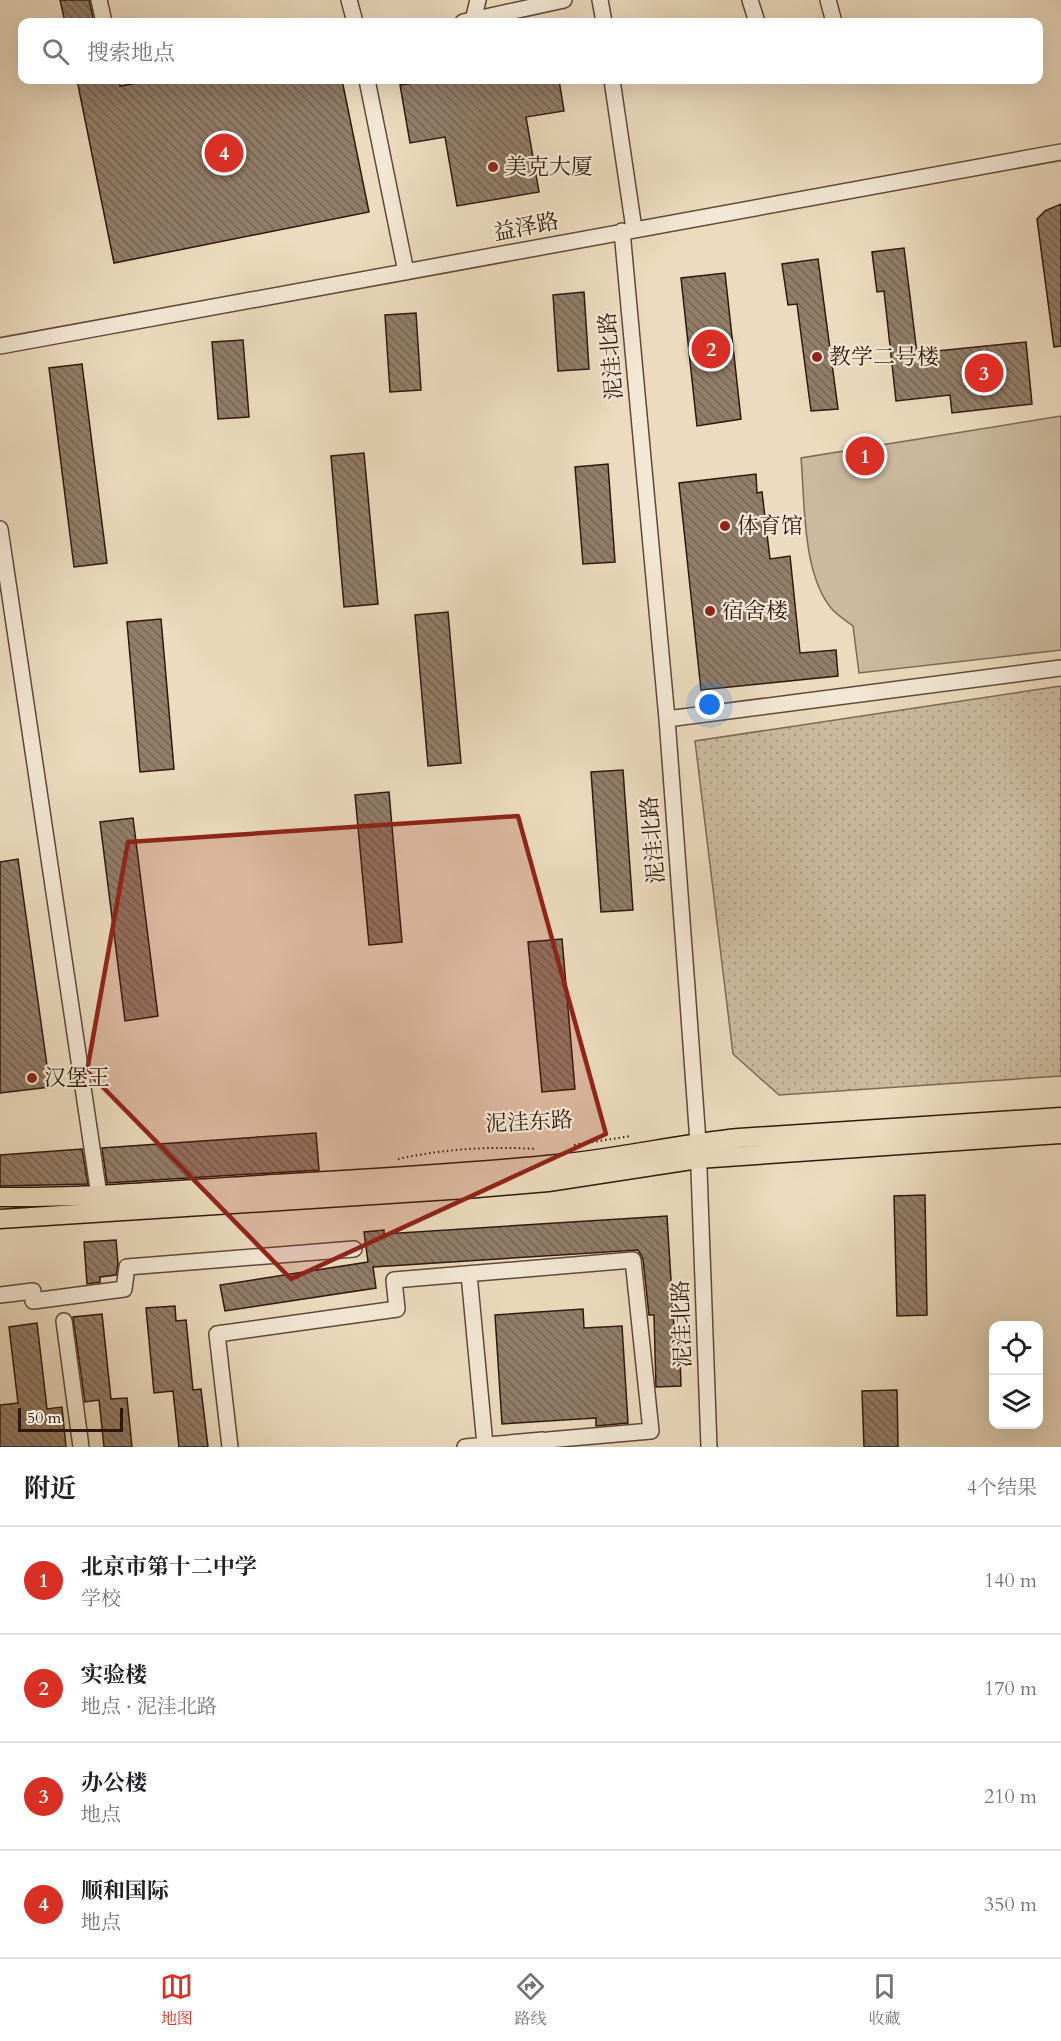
<!DOCTYPE html>
<html lang="zh">
<head>
<meta charset="utf-8">
<style>
	:root { --surface:#fff; --page:#f2f2f2; --text:#202124; --muted:#757577; --line:#e0e0e0; --accent:#d93025 }
	body { margin:0; font-family:Cardo,"Noto Serif SC",serif; background:var(--page); color:var(--text) }
	.controls { position:absolute; right:18px; bottom:18px; display:grid; overflow:hidden; border-radius:12px; box-shadow:0 6px 24px #0002 }
	.controls button { width:54px; height:54px; display:grid; place-items:center; padding:0; border:0; border-bottom:2px solid var(--line); background:var(--surface); color:var(--text); font:30px sans-serif }
	.scale { position:absolute; left:18px; bottom:15px; width:105px; box-sizing:border-box; padding-left:6px; border:3px solid #31180c; border-top:0; font-size:16px; line-height:21px; white-space:nowrap; color:#31180c; -webkit-text-stroke:4px #f3e8d5; paint-order:stroke }
	.you { position:absolute; left:710px; top:705px; width:21px; height:21px; margin:-15px; border:4px solid #fff; border-radius:50%; background:#1a73e8; box-shadow:0 0 0 9px #1a73e833 }
	.badge { display:grid; place-items:center; width:39px; height:39px; border-radius:50%; background:var(--accent); color:#fff; font-size:20px; font-weight:700 }
	.pin { position:absolute; translate:-50% -50%; border:3px solid #fff; box-shadow:0 2px 6px #0006 }
	.list { margin:0; padding:0; list-style:none }
	h2 { display:flex; justify-content:space-between; align-items:center; height:78px; margin:0; padding:0 24px; font-size:26px }
	h2 small { font-size:20px; font-weight:400; color:var(--muted) }
	.list li { display:grid; grid-template-columns:39px 1fr auto; gap:18px; align-items:center; box-sizing:border-box; height:108px; padding:0 24px; border-top:2px solid var(--line) }
	.list b { display:block; font-size:22px; white-space:nowrap }
	.list p { margin:0; font-size:20px; white-space:nowrap; color:var(--muted) }
	.list em { font-size:20px; font-style:normal; color:var(--muted) }
	.icon { flex:none; width:33px; height:33px; fill:none; stroke:currentColor; stroke-width:2; stroke-linecap:round; stroke-linejoin:round }
	.map { position:relative; flex:none; width:1061px; height:1447px; overflow:hidden }
	.search { position:absolute; background:var(--surface); box-shadow:0 6px 24px #0002; left:18px; right:18px; top:18px; height:66px; display:flex; align-items:center; gap:15px; box-sizing:border-box; padding:0 21px; border-radius:12px; color:var(--muted); font-size:22px }
	.sheet { height:510px; background:var(--surface) }
	nav { display:flex; justify-content:space-around; align-items:center; box-sizing:border-box; height:84px; border-top:2px solid var(--line); background:var(--surface); font-size:16px; color:var(--muted) }
	nav a { display:grid; justify-items:center; gap:3px }
	nav .on { color:var(--accent) }
	.map>svg:first-child { display:block }
</style>
</head>
<body>
<div class="map">
<svg width="1061" height="1447" viewBox="0 0 1061 1447">
	<defs>
		<pattern id="park-dots" width="8" height="8" patternUnits="userSpaceOnUse" patternTransform="scale(1.5)"><rect width="8" height="8" fill="#ccbaa0"/><path d="M2 2h.1M6 6h.1" fill="none" stroke="#b09f89" stroke-width="1.8" stroke-linecap="round"/></pattern>
		<pattern id="building-back-hatch" width="6" height="6" patternUnits="userSpaceOnUse" patternTransform="scale(1.5)"><rect width="6" height="6" fill="#927d69"/><path d="M-1 5l2 2M0 0l6 6M5-1l2 2" fill="none" stroke="#786555"/></pattern>
	</defs>
	<rect width="100%" height="100%" fill="#ecdbbe"/>
	<filter id="stains"><feTurbulence type="fractalNoise" baseFrequency=".00333" numOctaves="4"/><feColorMatrix values="0 0 0 0 .2 0 0 0 0 .09 0 0 0 0 .02 0 0 0 .5 -.17"/></filter>
	<radialGradient id="worn" r=".72"><stop offset=".6" stop-color="#630" stop-opacity="0"/><stop offset="1" stop-color="#630" stop-opacity=".3"/></radialGradient>
	<!-- park -->
	<path fill="url(#park-dots)" stroke="#7e6956" stroke-width="1.5" d="M1061,686V1076L779,1095L733,1054L695,741Z"/>
	<!-- garden -->
	<path fill="#ccbaa0" stroke="#7e6956" stroke-width="1.5" d="M1061,416V650L859,673L853,626C845,620 837,615 831,608C802,572 805,503 801,458Z"/>
	<!-- building -->
	<path fill="url(#building-back-hatch)" stroke="#31180c" stroke-width="1.5" d="M60,0H89L94,22H65Z
		M77,80H120V86L154,80H342L369,212L114,263Z
		M433,80H559L564,111L526,117L539,192L457,206L445,137L410,143L400,85Z
		M1061,204V346L1054,347L1037,219L1045,211Z
		M904,248L917,353L1026,342L1032,404L952,413L950,395L896,401L884,291L877,292L872,252Z
		M818,259L838,409L811,411L797,304L788,305L782,264Z
		M725,273L741,419L697,426L681,278Z
		M584,292L589,369L558,371L553,295Z
		M416,313L421,390L390,392L385,315Z
		M243,340L249,417L218,419L212,342Z
		M82,364L107,563L74,567L49,368Z
		M364,453L378,604L344,607L331,456Z
		M608,464L615,562L583,564L575,467Z
		M756,474L757,493L762,492L770,559L790,556L800,653L836,650L838,676L701,690L679,483Z
		M448,612L461,763L428,766L415,615Z
		M161,619L174,769L140,772L127,622Z
		M623,770L633,910L601,912L591,772Z
		M389,792L402,942L369,945L355,795Z
		M133,818L158,1016L125,1021L100,822Z
		M18,859L50,1087L0,1093V862Z
		M562,939L575,1089L542,1092L528,942Z
		M316,1133L319,1170L107,1183L102,1148Z
		M82,1149L88,1184L0,1186V1155Z
		M925,1195L927,1315L897,1316L894,1196Z
		M667,1216L674,1328H679L681,1386L656,1387L654,1315H649L643,1259L638,1250L373,1267L376,1288L225,1311L220,1285L368,1262L364,1232L384,1230V1234Z
		M116,1240L118,1264L116,1275L100,1277V1282L87,1284L84,1242Z
		M175,1306L176,1321L186,1320L193,1390L201,1389L208,1447H179L173,1391L154,1393L146,1308Z
		M583,1309L584,1328L622,1326L628,1423L596,1426V1418L502,1424L495,1315Z
		M102,1314L111,1399L127,1398L132,1447H104L99,1400L85,1402L73,1317Z
		M37,1323L47,1409L62,1407L66,1447H0V1405L18,1403L9,1327Z
		M897,1390L898,1447H864L862,1391Z"/>
	<g fill="none" stroke-linecap="round" stroke-linejoin="round">
		<defs>
			<path id="minor" d="M99,0L104,22
				M349,0L355,22
				M600,0L604,22
				M750,0L757,22
				M828,0L834,22
				M473,20L478,0
				M463,22L564,0
				M367,80L406,272
				M612,80L634,229
				M622,231L667,719L687,988L698,1142L709,1447
				M0,346L1061,152
				M0,529L99,1195
				M667,719L1061,668
				M469,1274L485,1445
				M0,1295L33,1291V1301L124,1289L127,1267L354,1249
				M64,1321L81,1447
				M230,1447L217,1334L397,1309L394,1280L633,1260L651,1431L548,1440L532,1447
				M465,1447L543,1440"/>
			<path id="major" d="M0,1197C86,1198 173,1190 259,1185C359,1179 459,1174 558,1164C619,1158 678,1144 739,1138L1061,1117
				M0,1219L466,1189L548,1182L698,1159L1061,1134"/>
		</defs>
		<!-- minor casing -->
		<use href="#minor" stroke="#604938" stroke-width="18"/>
		<!-- major casing -->
		<use href="#major" stroke="#31180c" stroke-width="21"/>
		<!-- path -->
		<path stroke="#31180c" stroke-width="2" stroke-dasharray="1.5 3" stroke-linecap="butt" d="M574,1145L631,1136
			M398,1159C443,1149 490,1146 536,1149"/>
		<!-- minor -->
		<use href="#minor" stroke="#f3e8d5" stroke-width="15"/>
		<!-- major -->
		<use href="#major" stroke="#ecdbbe" stroke-width="18"/>
	</g>
	<!-- marked area -->
	<path fill="#8f2418" fill-opacity="0.2" stroke="#8f2418" stroke-width="4.5" stroke-linejoin="round" d="M518,816L606,1134L291,1279L87,1071L128,842Z"/>
	<!-- markers -->
	<g fill="#8f2418" stroke="#f3e8d5" stroke-width="2">
		<circle cx="493" cy="167" r="6"/>
		<circle cx="817" cy="357" r="6"/>
		<circle cx="725" cy="526" r="6"/>
		<circle cx="710" cy="611" r="6"/>
		<circle cx="32" cy="1078" r="6"/>
	</g>
	<g text-anchor="middle" dominant-baseline="central" stroke-width="4.5" stroke-linejoin="round" paint-order="stroke">
		<!-- poi labels -->
		<g font-size="22" fill="#31180c" stroke="#f3e8d5" text-anchor="start">
			<text x="505" y="167">美克大厦</text>
			<text x="829" y="357">教学二号楼</text>
			<text x="737" y="526">体育馆</text>
			<text x="722" y="611">宿舍楼</text>
			<text x="44" y="1078">汉堡王</text>
		</g>
		<!-- street labels -->
		<g font-size="22" fill="#31180c" stroke="#f3e8d5">
			<text transform="translate(526 227) rotate(-11)">益泽路</text>
			<text transform="translate(611 356) rotate(-95)">泥洼北路</text>
			<text transform="translate(653 840) rotate(-95)">泥洼北路</text>
			<text transform="translate(529 1122) rotate(-3)">泥洼东路</text>
			<text transform="translate(682 1324) rotate(-92)">泥洼北路</text>
		</g>
	</g>
	<rect width="100%" height="100%" filter="url(#stains)"/>
	<rect width="100%" height="100%" fill="url(#worn)"/>
</svg>
<div class="controls">
<button><svg class="icon" aria-label="locate" viewBox="0 0 24 24"><circle cx="12" cy="12" r="6"/><path d="M12 2v4M12 18v4M2 12h4M18 12h4"/></svg></button>
<button><svg class="icon" aria-label="layers" viewBox="0 0 24 24"><path d="M12 4l9 5-9 5-9-5zM3 14l9 5 9-5"/></svg></button>
</div>
<div class="scale">50 m</div>
<div class="you"></div>
<div class="pin badge" style="left:865px;top:456px">1</div>
<div class="pin badge" style="left:711px;top:349px">2</div>
<div class="pin badge" style="left:984px;top:373px">3</div>
<div class="pin badge" style="left:224px;top:153px">4</div>
<div class="search"><svg class="icon" aria-label="search" viewBox="0 0 24 24"><circle cx="10" cy="10" r="6"/><path d="M15 15l6 6"/></svg>搜索地点</div>
</div>
<section class="sheet">
<h2>附近<small>4个结果</small></h2>
<ul class="list">
<li><span class="badge">1</span><div><b>北京市第十二中学</b><p>学校</p></div><em>140 m</em></li>
<li><span class="badge">2</span><div><b>实验楼</b><p>地点 · 泥洼北路</p></div><em>170 m</em></li>
<li><span class="badge">3</span><div><b>办公楼</b><p>地点</p></div><em>210 m</em></li>
<li><span class="badge">4</span><div><b>顺和国际</b><p>地点</p></div><em>350 m</em></li>
</ul>
</section>
<nav>
<a class="on"><svg class="icon" aria-label="map" viewBox="0 0 24 24"><path d="M3 6l6-2 6 2 6-2v14l-6 2-6-2-6 2zM9 4v14M15 6v14"/></svg>地图</a>
<a><svg class="icon" aria-label="directions" viewBox="0 0 24 24"><path d="M12 3l9 9-9 9-9-9zM9 14v-3h6M13 9l2 2-2 2"/></svg>路线</a>
<a><svg class="icon" aria-label="saved" viewBox="0 0 24 24"><path d="M7 4h10v16l-5-4-5 4z"/></svg>收藏</a>
</nav>
</body>
</html>
